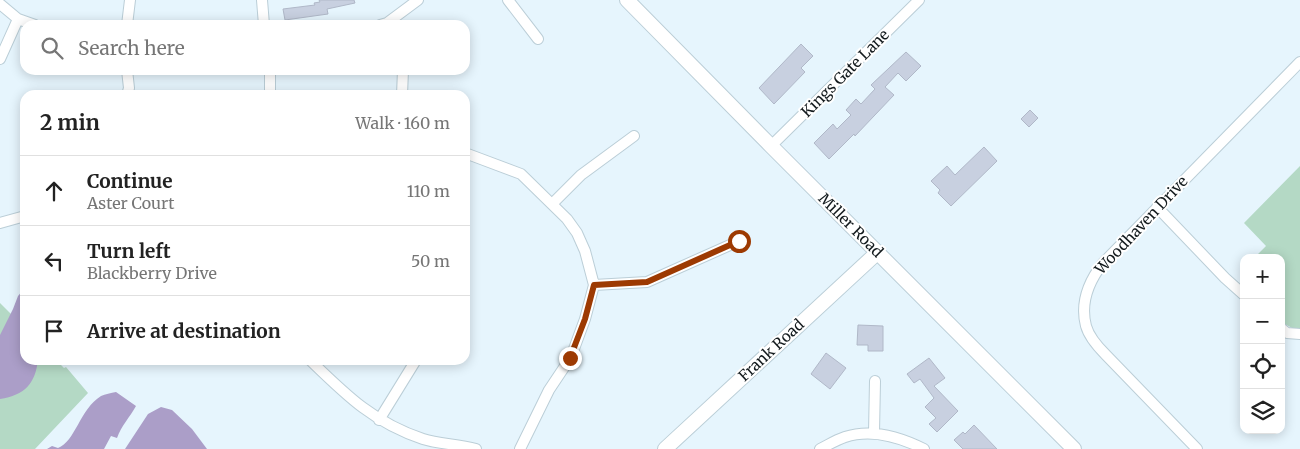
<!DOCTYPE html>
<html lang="en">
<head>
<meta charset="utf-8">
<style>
	:root { --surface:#fff; --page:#f2f2f2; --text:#222; --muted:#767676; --line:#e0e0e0 }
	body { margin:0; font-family:Merriweather,serif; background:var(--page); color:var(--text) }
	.controls { position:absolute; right:15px; bottom:15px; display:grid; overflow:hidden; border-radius:10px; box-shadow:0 2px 12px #0003 }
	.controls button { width:45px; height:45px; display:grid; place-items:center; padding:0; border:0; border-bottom:1px solid var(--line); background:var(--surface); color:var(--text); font:25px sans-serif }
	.stop { position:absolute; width:15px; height:15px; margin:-11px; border:4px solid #9d3a02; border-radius:50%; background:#fff }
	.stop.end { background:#9d3a02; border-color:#fff; box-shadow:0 1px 5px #0008 }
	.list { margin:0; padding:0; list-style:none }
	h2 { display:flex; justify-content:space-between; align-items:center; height:65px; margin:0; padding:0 20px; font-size:21px }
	h2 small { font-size:16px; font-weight:400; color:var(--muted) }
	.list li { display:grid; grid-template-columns:32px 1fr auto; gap:15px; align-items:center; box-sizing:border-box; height:70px; padding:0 20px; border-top:1px solid var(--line) }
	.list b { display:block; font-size:19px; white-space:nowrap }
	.list p { margin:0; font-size:16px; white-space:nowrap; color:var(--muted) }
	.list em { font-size:16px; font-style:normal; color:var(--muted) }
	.icon { flex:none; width:28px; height:28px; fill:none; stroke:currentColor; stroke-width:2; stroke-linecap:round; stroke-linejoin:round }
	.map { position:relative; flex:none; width:1300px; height:449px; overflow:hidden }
	.search { position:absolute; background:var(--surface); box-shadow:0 2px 12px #0003; left:20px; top:20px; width:450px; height:55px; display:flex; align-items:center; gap:12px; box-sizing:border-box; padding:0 18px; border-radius:15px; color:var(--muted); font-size:19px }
	.panel { position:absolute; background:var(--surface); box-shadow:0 2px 12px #0003; left:20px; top:90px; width:450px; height:275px; border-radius:15px }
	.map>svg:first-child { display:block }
</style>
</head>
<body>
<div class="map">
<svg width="1300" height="449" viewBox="0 0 1300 449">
	<rect width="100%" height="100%" fill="#e6f5fd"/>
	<!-- green -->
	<path fill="#b4d9c5" d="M1300,166V330L1294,329L1281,322V258H1254L1266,246L1244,223Z
		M0,303L25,328V360H56L64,368L66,367L88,393L35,449H0Z"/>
	<!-- water -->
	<path fill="#ab9ec8" d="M25,288V360H38C35,384 25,395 0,399V335L13,309L18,296Z
		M116,392L136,406C130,417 121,426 117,438L111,436L104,449H47L52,446L58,448C75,442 80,409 101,396C105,394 111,393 116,392Z
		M161,407L172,410L192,429L207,449H125L148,414Z"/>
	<!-- building -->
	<path fill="#c8d0e0" stroke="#b0b8c8" d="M319,0H354L355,3L327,9L328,14L285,20L283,9L315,5L314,3L320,2Z
		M801,44L813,56L801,68L805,72L774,104L759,88Z
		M906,52L921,66L906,81L898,73L885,87L894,95L855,136L854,134L829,159L814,143L833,124L837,129L851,115L846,110L856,99L861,104L875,89L871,85Z
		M1030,110L1038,118L1029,127L1021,119Z
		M984,147L997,161L951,206L938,193L940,190L931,181L947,166L955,175Z
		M858,325L883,326V351H868V345H857Z
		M826,353L846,368L830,389L811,374Z
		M929,358L945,378L934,386L958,411L937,432L929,424L936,418L925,407L934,398L920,379L914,383L907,374Z
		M974,425L997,449H963L954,440L963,432L965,434Z"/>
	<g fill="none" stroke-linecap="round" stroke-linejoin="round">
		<defs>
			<path id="street" d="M262,0L264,25
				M508,0L538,39
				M0,4L18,19L35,25
				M127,25L130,0
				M380,25L387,23L418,0
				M0,59L18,19
				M127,95L129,88L127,70
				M270,95V70
				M402,95L403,70
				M771,146L919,0
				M465,153L521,174L567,219L577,233L585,251L594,285L585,319L571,357L549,390L520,449
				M552,204L581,175L634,136
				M1157,207L1225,278L1244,295
				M0,223L25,216
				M594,285L647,282L739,241
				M1281,328L1287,333L1300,334
				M310,360C346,395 374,423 423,439C439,444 458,444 476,449
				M379,420L416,360
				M874,433L875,381
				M820,449C828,445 836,440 845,437C872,428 900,437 924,449
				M1197,449L1106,355C1098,347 1089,337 1086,326C1080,303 1089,281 1103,263L1300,62"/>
			<path id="secondary" d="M627,0L771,146L1074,449
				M665,449L878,252"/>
		</defs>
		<!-- street casing -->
		<use href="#street" stroke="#bbced7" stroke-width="12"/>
		<!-- secondary casing -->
		<use href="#secondary" stroke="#bbced7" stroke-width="16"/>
		<!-- street -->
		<use href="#street" stroke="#fff" stroke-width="10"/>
		<!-- secondary -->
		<use href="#secondary" stroke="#fff" stroke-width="14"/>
	</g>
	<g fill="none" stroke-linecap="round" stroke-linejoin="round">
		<!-- route -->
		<path stroke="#9d3a02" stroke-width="6" d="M570,358L585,319L594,285L647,282L739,241"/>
	</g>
	<g text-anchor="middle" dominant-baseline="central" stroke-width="4" stroke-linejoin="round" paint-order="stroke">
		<!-- street labels -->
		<g font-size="15" fill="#131a1d" stroke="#fff">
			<text transform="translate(845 73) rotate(-45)">Kings Gate Lane</text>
			<text transform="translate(851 225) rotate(45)">Miller Road</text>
			<text transform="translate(1141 225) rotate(-47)">Woodhaven Drive</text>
			<text transform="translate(771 350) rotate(-43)">Frank Road</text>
		</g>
	</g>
</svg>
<div class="controls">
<button>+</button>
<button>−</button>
<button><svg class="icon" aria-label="locate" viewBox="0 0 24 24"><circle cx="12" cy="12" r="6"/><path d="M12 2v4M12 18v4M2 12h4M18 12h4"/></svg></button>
<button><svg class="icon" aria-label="layers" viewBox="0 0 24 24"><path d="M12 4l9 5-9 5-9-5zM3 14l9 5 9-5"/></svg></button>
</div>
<div class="stop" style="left:739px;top:241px"></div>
<div class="stop end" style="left:570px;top:358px"></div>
<div class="search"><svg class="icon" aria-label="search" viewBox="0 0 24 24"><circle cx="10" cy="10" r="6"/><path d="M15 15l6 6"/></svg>Search here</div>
<section class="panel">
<h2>2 min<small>Walk · 160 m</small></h2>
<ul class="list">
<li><svg class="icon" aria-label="ahead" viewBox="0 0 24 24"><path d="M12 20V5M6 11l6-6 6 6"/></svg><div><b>Continue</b><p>Aster Court</p></div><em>110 m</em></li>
<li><svg class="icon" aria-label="left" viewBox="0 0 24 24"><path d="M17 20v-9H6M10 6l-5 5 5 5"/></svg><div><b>Turn left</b><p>Blackberry Drive</p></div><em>50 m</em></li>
<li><svg class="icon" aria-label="arrive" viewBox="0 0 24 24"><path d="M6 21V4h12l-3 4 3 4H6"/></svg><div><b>Arrive at destination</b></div></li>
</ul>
</section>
</div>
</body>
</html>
